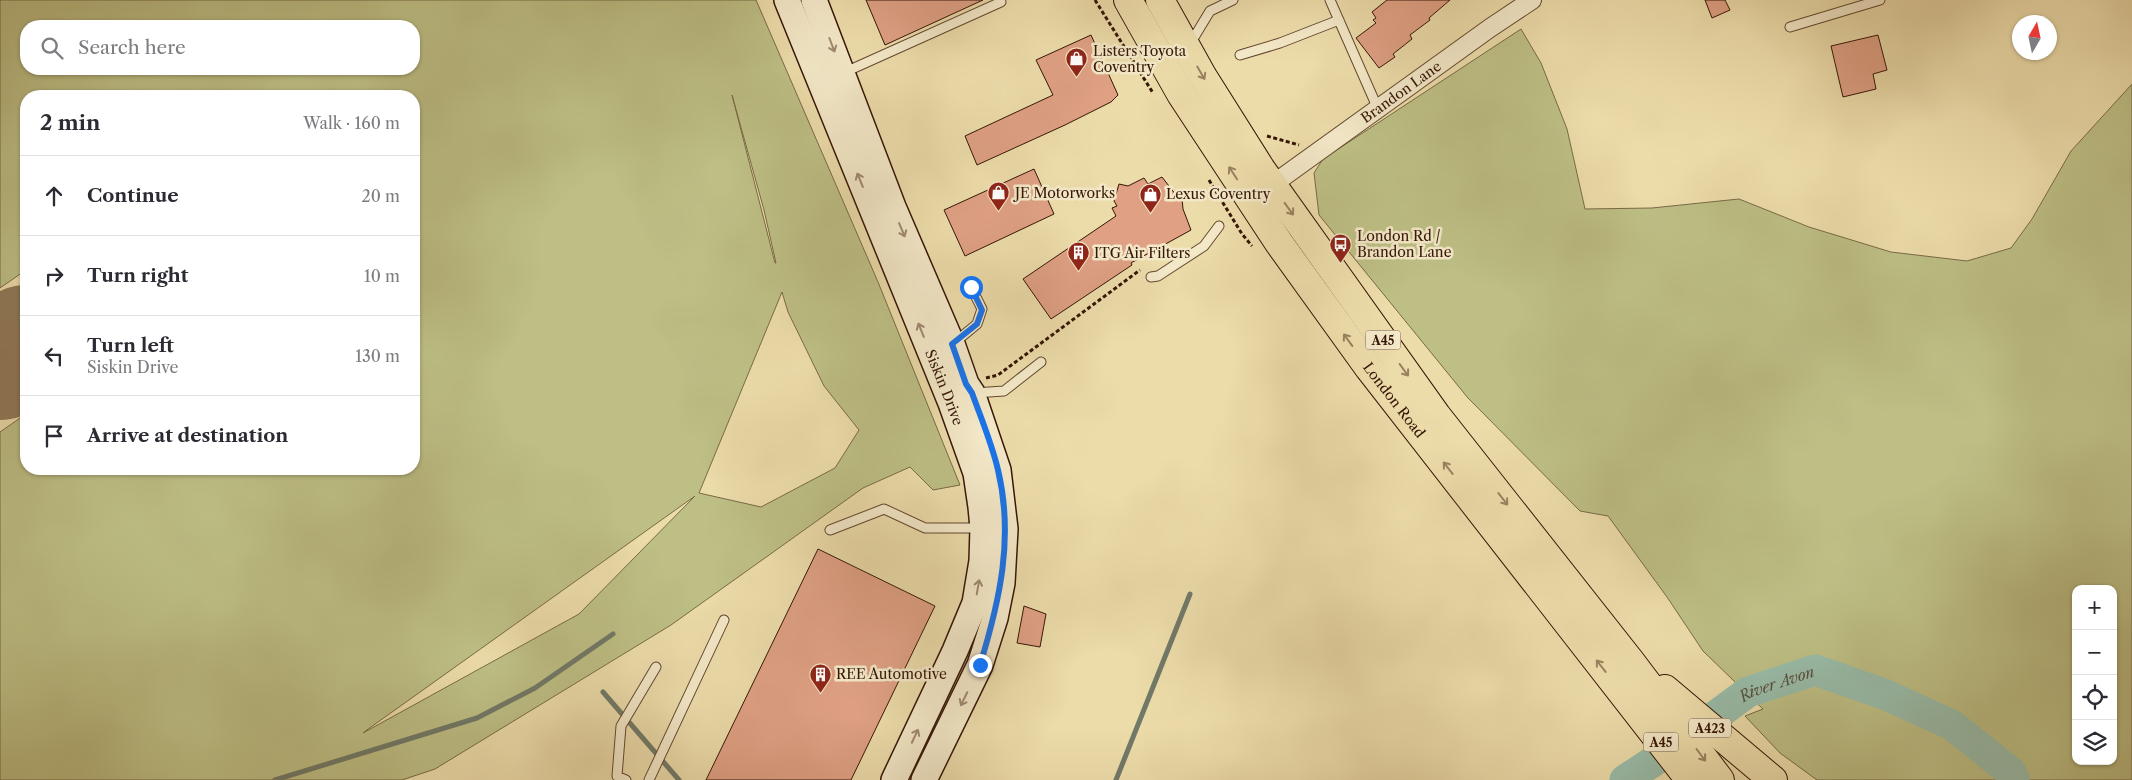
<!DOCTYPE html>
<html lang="en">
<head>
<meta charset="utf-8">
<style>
	:root { --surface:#fff; --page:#f2f2f3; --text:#2b2b33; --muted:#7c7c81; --line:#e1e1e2 }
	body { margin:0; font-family:"Libre Caslon Text",serif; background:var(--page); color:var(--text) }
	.controls { position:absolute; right:15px; bottom:15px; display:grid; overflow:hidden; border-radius:10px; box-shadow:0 1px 4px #0004 }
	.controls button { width:45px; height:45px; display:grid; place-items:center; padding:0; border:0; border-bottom:1px solid var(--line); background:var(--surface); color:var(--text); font:25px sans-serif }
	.compass { position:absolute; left:2012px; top:15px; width:45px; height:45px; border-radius:50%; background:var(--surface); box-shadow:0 1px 4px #0004; rotate:9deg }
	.stop { position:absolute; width:15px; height:15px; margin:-11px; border:4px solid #1a73e8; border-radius:50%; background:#fff }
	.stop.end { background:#1a73e8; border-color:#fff; box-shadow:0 1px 5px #0008 }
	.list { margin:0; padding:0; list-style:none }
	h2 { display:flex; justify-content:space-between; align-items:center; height:65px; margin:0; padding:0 20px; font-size:21px }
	h2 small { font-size:16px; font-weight:400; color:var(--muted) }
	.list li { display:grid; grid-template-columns:32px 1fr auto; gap:15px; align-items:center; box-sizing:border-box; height:80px; padding:0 20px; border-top:1px solid var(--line) }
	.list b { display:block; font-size:19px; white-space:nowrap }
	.list p { margin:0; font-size:16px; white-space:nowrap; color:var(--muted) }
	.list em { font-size:16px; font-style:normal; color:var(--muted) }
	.icon { flex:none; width:28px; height:28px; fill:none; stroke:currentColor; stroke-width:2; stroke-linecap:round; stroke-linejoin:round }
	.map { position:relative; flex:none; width:2132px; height:780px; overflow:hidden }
	.search { position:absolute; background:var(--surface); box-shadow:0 1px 4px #0004; left:20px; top:20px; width:400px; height:55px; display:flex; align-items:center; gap:12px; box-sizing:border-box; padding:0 18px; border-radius:20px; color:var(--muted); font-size:19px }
	.panel { position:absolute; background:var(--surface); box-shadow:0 1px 4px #0004; left:20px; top:90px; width:400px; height:385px; border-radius:20px }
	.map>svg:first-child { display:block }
</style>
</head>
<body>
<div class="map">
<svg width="2132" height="780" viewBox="0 0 2132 780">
	<rect width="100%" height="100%" fill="#ecdcaa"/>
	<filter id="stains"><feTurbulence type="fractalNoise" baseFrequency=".004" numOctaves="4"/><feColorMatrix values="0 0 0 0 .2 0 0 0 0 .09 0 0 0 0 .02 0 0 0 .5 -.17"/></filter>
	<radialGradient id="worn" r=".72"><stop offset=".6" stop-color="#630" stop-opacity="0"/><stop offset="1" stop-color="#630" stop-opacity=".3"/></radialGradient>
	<!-- green -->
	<path fill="#bdbf85" stroke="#796a46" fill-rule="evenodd" d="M0,0H756L878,282L960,485L933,490L910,467L863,488L671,625L435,769L402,780H0V432L26,414V469H414V96H26V270L0,288ZM414,26V69H26V26ZM732,95L764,210L776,263H775ZM782,292L788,312L824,386L859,430L835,468L761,507L699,493ZM695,496L579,614L363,733L364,732Z
		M1521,29L1541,63L1567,129L1585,209L1652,208L1739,199L1809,227L1891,252L1967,261L2011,248L2032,219L2071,151L2132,84V780H1817L1780,753L1745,716L1763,709L1703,651L1667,597L1608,516L1580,511L1468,398L1319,215L1314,173L1323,159ZM2076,589H2113V761H2076Z"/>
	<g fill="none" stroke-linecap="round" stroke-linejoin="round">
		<!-- stream -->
		<path stroke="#717968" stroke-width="5" d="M603,692L679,780
			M275,780L477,718L535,688L613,634
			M1116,780L1190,594"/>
		<!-- river -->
		<path stroke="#99bca9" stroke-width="31" id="s1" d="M1625,780L1654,761L1748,692L1815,670L1884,694L1952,725L2011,772L2014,780"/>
		<!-- runway -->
		<path stroke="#907858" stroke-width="118" d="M0,361L26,344"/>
	</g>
	<!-- building -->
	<path fill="#dfa084" stroke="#351506" d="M866,0H983L885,45Z
		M1387,0H1450L1429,18L1430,20L1410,35L1412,39L1393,54L1395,57L1379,68L1356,38L1376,23L1373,20L1376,18L1372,12Z
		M1705,0H1725L1730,10L1712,18Z
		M1091,35L1118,95L1111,102L1065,125L977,165L965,136L1053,95L1036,60Z
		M1878,35L1887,70L1873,74L1876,89L1843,97L1831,46Z
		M1034,169L1054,214L965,256L944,210Z
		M1162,177L1176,195L1182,198L1183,209L1191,230L1131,263L1132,265L1051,319L1023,279L1116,216L1112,208L1117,206L1114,201L1119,184L1128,186L1144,178L1148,184Z
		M818,549L935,606L851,780H706Z
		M1024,606L1046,614L1040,647L1017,643Z"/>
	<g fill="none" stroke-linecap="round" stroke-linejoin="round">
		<defs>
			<path id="lane" d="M1330,0L1378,109
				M1790,27L1880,0
				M1190,44L1210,11L1233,0
				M1240,55L1280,43L1339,20
				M843,73L1001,2
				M1151,277L1158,276L1204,246L1219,226
				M954,343L977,324L982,309L971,287
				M974,393L1004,391L1041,362
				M830,530L884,509L925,528H980
				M626,780L617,776L621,726L656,667
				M649,780L724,620"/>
			<g id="street">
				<path id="s2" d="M1272,185L1490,28L1532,0"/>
			</g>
			<g id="secondary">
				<path id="s3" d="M787,0L951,403L976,473L981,507L983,528L982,561L975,603L955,651L894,780"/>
				<path d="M814,0L893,207L952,344L966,384L972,393L998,470L1005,529L1002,583L995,618L980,665L924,780"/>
			</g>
			<g id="highway">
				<path id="s4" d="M1128,0L1181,94L1279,243L1369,368L1690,780"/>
				<path d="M1160,0L1203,77L1261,169L1437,416L1631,662L1720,780"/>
				<path d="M1665,689L1773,780"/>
			</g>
		</defs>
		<!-- lane casing -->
		<use href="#lane" stroke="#63472f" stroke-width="11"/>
		<!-- street casing -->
		<use href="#street" stroke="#63472f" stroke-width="20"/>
		<!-- secondary casing -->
		<use href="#secondary" stroke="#351506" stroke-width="28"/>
		<!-- highway casing -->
		<use href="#highway" stroke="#351506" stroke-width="30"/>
		<!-- path -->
		<path stroke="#351506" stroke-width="3" stroke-dasharray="4 2.5" stroke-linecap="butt" d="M1095,0L1153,93
			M1267,136L1299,145
			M1209,180L1242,234L1252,246
			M986,378L998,375L1140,270"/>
		<!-- lane -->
		<use href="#lane" stroke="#f3e8c8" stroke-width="9"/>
		<!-- street -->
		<use href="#street" stroke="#f3e8c8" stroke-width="18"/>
		<!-- secondary -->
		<use href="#secondary" stroke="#f3e8c8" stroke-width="25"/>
		<!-- highway -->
		<use href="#highway" stroke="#ecdcaa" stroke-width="28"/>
	</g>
	<!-- one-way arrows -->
	<defs><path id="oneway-shaft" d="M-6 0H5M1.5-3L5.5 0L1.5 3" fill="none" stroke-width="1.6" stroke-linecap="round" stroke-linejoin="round" transform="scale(1.25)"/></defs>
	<g stroke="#9e8971">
		<use href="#oneway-shaft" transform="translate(832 45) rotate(69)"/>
		<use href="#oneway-shaft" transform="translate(860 180) rotate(-112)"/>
		<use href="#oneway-shaft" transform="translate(902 230) rotate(67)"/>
		<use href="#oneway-shaft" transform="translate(921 330) rotate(-112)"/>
		<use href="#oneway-shaft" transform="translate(978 587) rotate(-80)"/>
		<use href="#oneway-shaft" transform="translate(964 699) rotate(116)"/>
		<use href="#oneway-shaft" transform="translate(915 736) rotate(-65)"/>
	</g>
	<g stroke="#9a8260">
		<use href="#oneway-shaft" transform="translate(1201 73) rotate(60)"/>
		<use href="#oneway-shaft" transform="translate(1233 173) rotate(-123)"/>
		<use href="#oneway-shaft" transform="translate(1289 209) rotate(54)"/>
		<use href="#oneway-shaft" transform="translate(1348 340) rotate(-126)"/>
		<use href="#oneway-shaft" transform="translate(1404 370) rotate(54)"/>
		<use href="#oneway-shaft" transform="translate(1448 468) rotate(-128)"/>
		<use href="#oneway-shaft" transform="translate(1503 499) rotate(52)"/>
		<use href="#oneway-shaft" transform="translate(1601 666) rotate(-128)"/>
		<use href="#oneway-shaft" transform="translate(1701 755) rotate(53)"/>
	</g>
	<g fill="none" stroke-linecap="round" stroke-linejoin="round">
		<!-- route -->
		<path stroke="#1a73e8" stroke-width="6" d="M971,287L982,310L977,324L952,344L966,384L972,393C981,418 992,444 998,470C1014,537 1000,600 980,665"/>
	</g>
	<!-- icons -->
	<defs>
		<symbol id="shop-pin" viewBox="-11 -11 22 30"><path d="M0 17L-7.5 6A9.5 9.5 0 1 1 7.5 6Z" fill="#8f2418" stroke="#f3e8c8"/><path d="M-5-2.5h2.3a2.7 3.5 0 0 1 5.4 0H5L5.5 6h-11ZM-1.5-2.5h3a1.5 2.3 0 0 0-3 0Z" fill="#fff"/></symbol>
		<symbol id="bus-pin" viewBox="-11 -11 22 30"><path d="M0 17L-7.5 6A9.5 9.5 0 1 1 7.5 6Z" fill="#8f2418" stroke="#f3e8c8"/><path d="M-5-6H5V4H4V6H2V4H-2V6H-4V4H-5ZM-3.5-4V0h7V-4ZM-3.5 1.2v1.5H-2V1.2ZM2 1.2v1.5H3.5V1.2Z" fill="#fff"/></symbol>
		<symbol id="building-pin" viewBox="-11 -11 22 30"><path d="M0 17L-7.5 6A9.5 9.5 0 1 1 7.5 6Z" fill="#8f2418" stroke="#f3e8c8"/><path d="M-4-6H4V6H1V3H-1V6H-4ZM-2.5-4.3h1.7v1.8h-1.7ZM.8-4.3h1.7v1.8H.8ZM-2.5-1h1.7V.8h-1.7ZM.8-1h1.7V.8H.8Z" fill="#fff"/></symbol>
	</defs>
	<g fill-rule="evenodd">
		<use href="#shop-pin" x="1064" y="46" width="25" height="34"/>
		<use href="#shop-pin" x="986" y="180" width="25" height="34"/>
		<use href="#shop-pin" x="1138" y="182" width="25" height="34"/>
		<use href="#bus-pin" x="1328" y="232" width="25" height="34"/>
		<use href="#building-pin" x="1066" y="240" width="25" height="34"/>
		<use href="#building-pin" x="808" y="662" width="25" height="34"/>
	</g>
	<g text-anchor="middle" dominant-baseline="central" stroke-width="5" stroke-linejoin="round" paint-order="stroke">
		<!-- shield labels -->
		<g fill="#f3e8c8" stroke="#6e5440" stroke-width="1">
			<rect x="1365.5" y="330.5" width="35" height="19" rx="4"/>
			<rect x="1689" y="718.5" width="42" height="19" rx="4"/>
			<rect x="1643.5" y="732.5" width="35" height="19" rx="4"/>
		</g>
		<g font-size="12" font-weight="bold" fill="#351506">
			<text x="1383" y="340">A45</text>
			<text x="1710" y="728">A423</text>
			<text x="1661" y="742">A45</text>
		</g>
		<!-- poi labels -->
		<g font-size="14" fill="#351506" stroke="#f3e8c8" text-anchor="start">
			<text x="1093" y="51">Listers Toyota<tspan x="1093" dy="16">Coventry</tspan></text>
			<text x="1015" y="193">JE Motorworks</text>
			<text x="1166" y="194">Lexus Coventry</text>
			<text x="1357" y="236">London Rd /<tspan x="1357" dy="16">Brandon Lane</tspan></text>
			<text x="1094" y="253">ITG Air Filters</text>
			<text x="836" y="674">REE Automotive</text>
		</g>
		<!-- street labels -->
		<g font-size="14" fill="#351506" stroke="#f3e8c8">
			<text stroke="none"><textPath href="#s2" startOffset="159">Brandon Lane</textPath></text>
			<text stroke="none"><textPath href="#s3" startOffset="418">Siskin Drive</textPath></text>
			<text stroke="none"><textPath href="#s4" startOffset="481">London Road</textPath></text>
		</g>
		<!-- water labels -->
		<g font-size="15" font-style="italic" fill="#584f3f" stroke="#f3e8c8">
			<text stroke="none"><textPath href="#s1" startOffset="181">River Avon</textPath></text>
		</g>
	</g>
	<rect width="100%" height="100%" filter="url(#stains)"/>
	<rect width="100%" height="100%" fill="url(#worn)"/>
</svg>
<div class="controls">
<button>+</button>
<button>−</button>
<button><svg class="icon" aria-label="locate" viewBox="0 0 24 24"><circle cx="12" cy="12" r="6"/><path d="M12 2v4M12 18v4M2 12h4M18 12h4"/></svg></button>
<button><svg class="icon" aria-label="layers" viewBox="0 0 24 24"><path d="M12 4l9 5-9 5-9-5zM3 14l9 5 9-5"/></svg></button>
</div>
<svg class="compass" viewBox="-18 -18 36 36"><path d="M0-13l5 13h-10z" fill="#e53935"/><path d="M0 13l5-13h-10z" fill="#7c7c81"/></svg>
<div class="stop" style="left:971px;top:287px"></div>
<div class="stop end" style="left:980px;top:665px"></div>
<div class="search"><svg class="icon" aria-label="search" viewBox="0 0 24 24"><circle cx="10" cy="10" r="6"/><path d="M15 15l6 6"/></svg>Search here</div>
<section class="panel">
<h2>2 min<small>Walk · 160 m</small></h2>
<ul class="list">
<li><svg class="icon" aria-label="ahead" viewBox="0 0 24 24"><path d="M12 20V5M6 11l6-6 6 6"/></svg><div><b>Continue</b></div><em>20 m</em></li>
<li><svg class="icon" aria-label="right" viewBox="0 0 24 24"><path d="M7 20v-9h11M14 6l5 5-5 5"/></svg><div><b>Turn right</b></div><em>10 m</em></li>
<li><svg class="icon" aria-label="left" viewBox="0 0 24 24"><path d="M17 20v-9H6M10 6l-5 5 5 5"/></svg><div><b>Turn left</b><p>Siskin Drive</p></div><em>130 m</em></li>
<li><svg class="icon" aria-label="arrive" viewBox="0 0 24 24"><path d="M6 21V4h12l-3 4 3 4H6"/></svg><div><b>Arrive at destination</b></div></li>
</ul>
</section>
</div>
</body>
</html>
